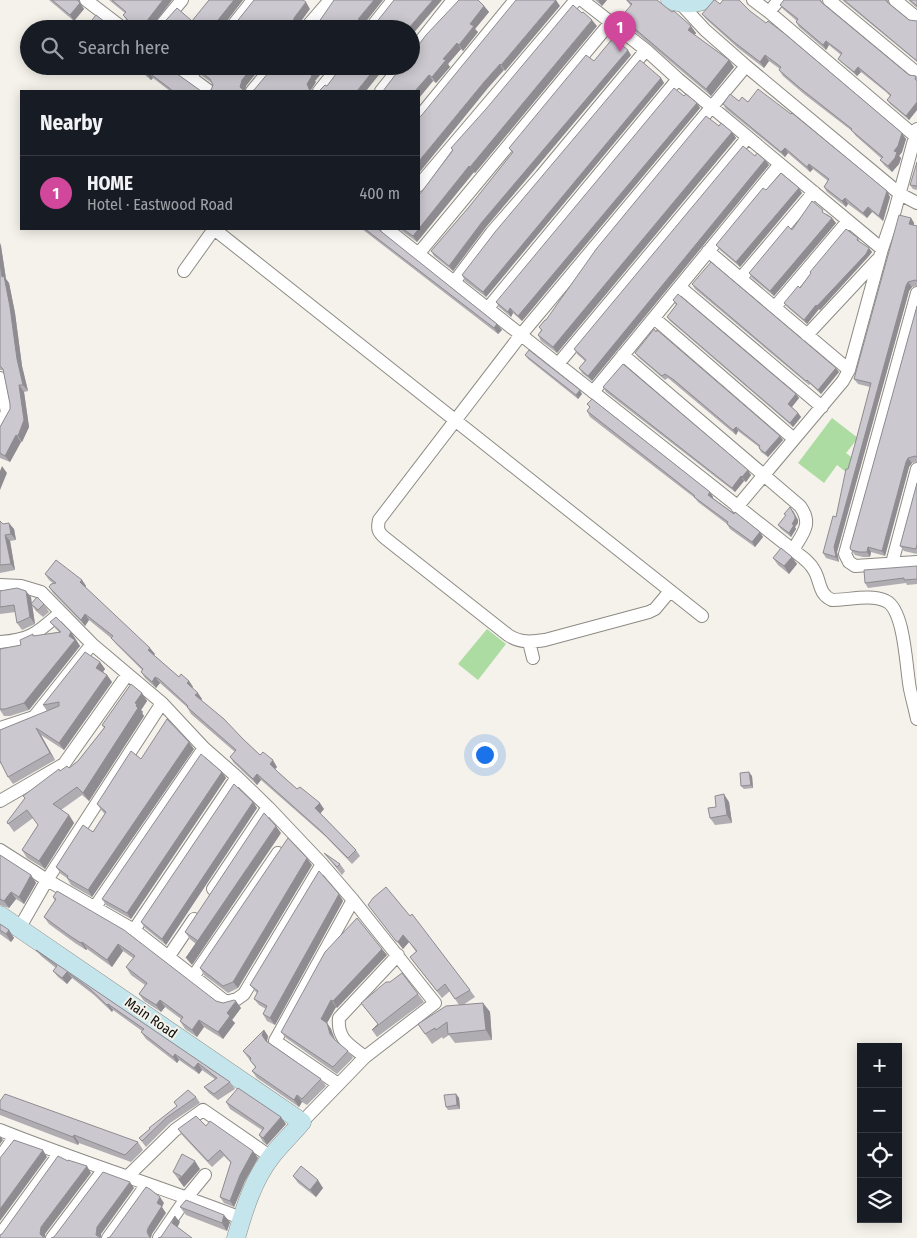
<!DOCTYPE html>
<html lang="en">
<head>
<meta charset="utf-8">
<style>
	:root { --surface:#171b24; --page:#242831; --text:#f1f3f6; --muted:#9ea1a6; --line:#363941; --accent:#965b1b }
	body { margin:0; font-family:"Fira Sans Condensed",sans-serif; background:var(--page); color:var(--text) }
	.controls { position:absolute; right:15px; bottom:15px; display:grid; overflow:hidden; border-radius:0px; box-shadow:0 2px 12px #0003 }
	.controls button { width:45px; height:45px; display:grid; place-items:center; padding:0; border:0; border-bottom:1px solid var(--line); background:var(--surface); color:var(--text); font:25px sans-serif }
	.you { position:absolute; left:484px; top:754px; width:18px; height:18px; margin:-12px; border:4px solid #fff; border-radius:50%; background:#1a73e8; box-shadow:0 0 0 8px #1a73e833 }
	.badge { display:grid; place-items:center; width:32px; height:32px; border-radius:50%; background:var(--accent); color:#fff; font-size:16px; font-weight:700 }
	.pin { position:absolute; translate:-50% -41px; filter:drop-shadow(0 1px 2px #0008) }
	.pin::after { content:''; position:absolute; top:26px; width:18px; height:15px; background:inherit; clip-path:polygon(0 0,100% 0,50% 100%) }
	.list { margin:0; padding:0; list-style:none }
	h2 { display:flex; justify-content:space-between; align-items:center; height:65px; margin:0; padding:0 20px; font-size:21px }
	h2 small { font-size:16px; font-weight:400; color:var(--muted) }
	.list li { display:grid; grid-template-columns:32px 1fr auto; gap:15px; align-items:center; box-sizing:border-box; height:75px; padding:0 20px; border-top:1px solid var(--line) }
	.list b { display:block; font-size:19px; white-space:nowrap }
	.list p { margin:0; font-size:16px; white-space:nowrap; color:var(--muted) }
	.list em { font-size:16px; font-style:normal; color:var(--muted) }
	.icon { flex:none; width:28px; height:28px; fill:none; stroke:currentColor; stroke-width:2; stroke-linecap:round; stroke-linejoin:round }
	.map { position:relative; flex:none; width:917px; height:1238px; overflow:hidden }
	.search { position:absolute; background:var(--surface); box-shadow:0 2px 12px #0003; left:20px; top:20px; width:400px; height:55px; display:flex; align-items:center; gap:12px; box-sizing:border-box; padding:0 18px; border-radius:28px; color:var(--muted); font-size:19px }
	.panel { position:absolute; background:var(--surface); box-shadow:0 2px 12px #0003; left:20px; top:90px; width:400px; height:140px; border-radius:0px }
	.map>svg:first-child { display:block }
</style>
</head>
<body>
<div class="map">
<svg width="917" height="1238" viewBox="0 0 917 1238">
	<rect width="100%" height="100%" fill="#f4f2ea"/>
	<!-- green -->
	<path fill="#acdca2" d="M832,418L858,438L846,453L855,460L846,472L837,465L824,483L798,463Z
		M487,629L506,644L478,680L458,664Z"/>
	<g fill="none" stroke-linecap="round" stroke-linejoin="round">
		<defs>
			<path id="street" d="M86,0L124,29
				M582,0L646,50L678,79L882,249
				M753,0L769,12L915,136
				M829,0L917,73
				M895,0L917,18
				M680,3L705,30L746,66L900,194L917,203
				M769,12L779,0
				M158,29L182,0
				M230,29L253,0
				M305,29L330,0
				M370,29L393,0
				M411,53L453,0
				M175,66L209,91
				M190,77L199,66
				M252,91L273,66
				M319,91L339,66
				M381,91L401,66
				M419,117L515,0
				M419,185L576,0
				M214,229L702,616
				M387,229L793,550C803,533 813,524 800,506L623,355
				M708,251L849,370
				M419,253L610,23
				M184,271L214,229
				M741,278L814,192
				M455,281L492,232L541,176L646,50
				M680,287L822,407
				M917,293L845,554L849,562L855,566L917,562
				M775,307L848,221
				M488,308L678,79
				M654,318L794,439
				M807,335L877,260
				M558,364L748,137
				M0,378L7,412L0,427
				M593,392L780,164
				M737,507L843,381L849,370L882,249L894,214L917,129
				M793,550C801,556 810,562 814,570C821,581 818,594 832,600C849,600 870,594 886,601C905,610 906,669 910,689C912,699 915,709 917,719
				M892,563L917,469
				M0,585L21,586L41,592L92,644L162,703L204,748L237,777L268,807L322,864L353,900L435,1003L365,1057L302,1122
				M670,591L655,609L649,612L545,640C531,642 520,643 508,635L385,538C378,532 377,529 379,520L520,336L746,66
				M0,642C31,640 37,633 60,613
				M529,642L533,658
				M0,728L34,717L92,644
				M0,801L64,764L127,675
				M0,850L47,880L134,930L226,1002L237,999L244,994L322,864
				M213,889L268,807
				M95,907L204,748
				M20,927L47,880L162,703
				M134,930L237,777
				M169,956L194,919
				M193,977L278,853
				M365,1057C350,1045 337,1040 339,1018L398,955
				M338,1084L275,1041L353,900
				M0,1130C80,1162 161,1187 241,1218
				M0,1158L15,1136
				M128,1176L175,1130L203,1110L271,1157
				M0,1235L59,1154
				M52,1238L104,1169
				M108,1238L147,1184
				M159,1238L187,1197L205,1175"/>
			<path id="secondary" d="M670,0C682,4 693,5 705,0
				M0,915L302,1122C292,1134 280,1145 271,1157C253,1180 244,1210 236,1238"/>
		</defs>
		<!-- street casing -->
		<use href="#street" stroke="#8d8b84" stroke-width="14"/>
		<!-- secondary casing -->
		<use href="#secondary" stroke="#8d8b84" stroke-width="19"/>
		<!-- street -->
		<use href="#street" stroke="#fff" stroke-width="12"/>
		<!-- secondary -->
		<use href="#secondary" stroke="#c5e5ec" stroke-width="18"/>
	</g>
	<!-- wall -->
	<path fill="#afacb2" d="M49,0H79V1L84,9L74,21Z
		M109,0H172L150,29H124L128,24L127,21L123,15L125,13Z
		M209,0H243L220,29H158L192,21Z
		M595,0H607L602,6Z
		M626,0H657L696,33L695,35L729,60L734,67L711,96L626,24L621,17L631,6Z
		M784,0H821L823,4L909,75L916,76L917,77V110L909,120L890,104L887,100L890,96L886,92L861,72L857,76L842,63L838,59L841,55L829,45L826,50L799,27L796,22L797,21L783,9L780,5Z
		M842,0H888L889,4L909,20L917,21V62Z
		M908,0H917V8Z
		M720,4L750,11L906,139L902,152L899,156L901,158L899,164L892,172L885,166L880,160L882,159L856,136L852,131L804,94L783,76L779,70L780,69L769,61L764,68L738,48L707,20L702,14Z
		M484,6L489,12L475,29L478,32L463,51L461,49L448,64L450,67L436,83L433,81L419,98V91H383Z
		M597,26L475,173L474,172L417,242L399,229H419L420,194L452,150L451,148Z
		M631,55L486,227L453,271L434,256L431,251L469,207L512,153L509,148L594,61Z
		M134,66H168V68L201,91H170L153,78L151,80Z
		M197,69L246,86L245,91L211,90L213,85L212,83L202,76Z
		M661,78L664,83L486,297L465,281L462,275Z
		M684,96L697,103L700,108L522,321L513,313L511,317L499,307L496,302Z
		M739,101L748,102L890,197L883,221L872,212L867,218L848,204L846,207L827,192L824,187L828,181L813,169L810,172L788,153L785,157L726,109L723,104Z
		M732,132L736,138L557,353L541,341L538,335L541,330L539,327Z
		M755,156L765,160L769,165L592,381L582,373L579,368L585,361L577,354L574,349Z
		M917,162V190L913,189L910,185Z
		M766,190L802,193L740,267L720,250L716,245Z
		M827,214L832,218L836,223L774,296L752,278L749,273L792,230Z
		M911,218L914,223V225L917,226V286L912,287L909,291L837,552L839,562L826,558L823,553L836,517L870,387L858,384L854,379Z
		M362,229H380L381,232L502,330L498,334Z
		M858,238L860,242L872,252L868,257L820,310L819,309L807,324L786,306L784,303L800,288L811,273L810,272Z
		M0,243L1,246L6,279L9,283L15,313L22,366L28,391L24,392L29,427L22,442H21L10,462L0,458V427L10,409V404L3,370H0Z
		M692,284L839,372L821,394L810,384L809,385L695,289Z
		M673,300L796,394L799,398L792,407L798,413L801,417L793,427L670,321L667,317L676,305Z
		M917,306V462L912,463L909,467L885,556L871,552L870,557H863L855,555L850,548Z
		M635,353L780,436L783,440L768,457L761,452L759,448V447L738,431L736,435L668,378L665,380L638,357Z
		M525,355L582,394L578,399L528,359Z
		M603,387L751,475L746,482L744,481L735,492L606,392Z
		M587,404L710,492L713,497V498L760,532L763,537L755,547L730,529L727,524L698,502L695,498L678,485L590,417L587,411L590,408Z
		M917,483V554L904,551L900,546Z
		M793,510L798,520V523L795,527L796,529L791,537L781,529L778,525Z
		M0,521L3,524L14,529L16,540L10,541L15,570L0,573Z
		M792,557L797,564L789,574L778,565L773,558Z
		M917,566V584L907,585L906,583L868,588L865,583Z
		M45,574L82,580L86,586L85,587L155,654L154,655L179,677L189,681L193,687L192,688L202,699L201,700L260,755L277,767L275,769L297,789L324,809L320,813L356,850L360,856L352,864L326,837L261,780L257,785L234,763L230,757L235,752L191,714L187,707L160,683L156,688L145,678L141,672L142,670L116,644L111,638L89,620L85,626L53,593L49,587L54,584L49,580Z
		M0,590L31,597V603L44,604L49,612L43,617L36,611L32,605L35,624L22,630L17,623L16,612L0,614Z
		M50,622L71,632L80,646L29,710L10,716H4L0,710V649L21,645L34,636L59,632L55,628Z
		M100,662L105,669L103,672L107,675L112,682L64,750L41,735L55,760L13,784L8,777L1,763L0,764V730L47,711L43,705Z
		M142,693L147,701L141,710L143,712L142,713L144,716L89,801L82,795L61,810L69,815L74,823L45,869L27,858L22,850L38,825L33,818L14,832L7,822L61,771L69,768L78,761L104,728L102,725Z
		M194,749L92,897L71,885L67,878L61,874L56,867L93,832L105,814L102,811L97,804L141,759Z
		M222,772L226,778L131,919L106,905L102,899Z
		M752,776L753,788L744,789L741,786Z
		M253,802L257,808L166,945L145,928L141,922Z
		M729,802L732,823L715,825L710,818L716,807Z
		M281,833L192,965L196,944L190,939L185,932Z
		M324,853L340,864L345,871L342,875Z
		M0,855L31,875L36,883L24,904L16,899L9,908L0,905Z
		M312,865L238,988L228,993L204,975L200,968Z
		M339,894L343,901L275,1025L267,1021L263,1014L266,1009L259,1005L254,999L257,993L255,991L250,985Z
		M53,897L216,1001L241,1008L232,1020L235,1023L223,1039L204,1027L197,1037L185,1029L180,1021L181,1019L165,1007L161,1012L144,1001L139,994L145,985L131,975L126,967L133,958L123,951L112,967L87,949L86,950L75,943L49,924L44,917L55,901Z
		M368,905L470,990L475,997L463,1005L483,1003L490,1012L492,1040L455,1043L449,1035L443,1039L442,1037L432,1044L418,1024L459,1005L450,991L442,998L410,957L416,952L409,942L403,949L402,948Z
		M0,924L9,930L14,938L11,942L0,934Z
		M382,949L387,955L337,1008L336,1007L327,1023L331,1029L335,1040L348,1051L353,1058L337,1074L286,1038L281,1032Z
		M36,950L230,1082L235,1089L218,1100L209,1093L204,1087L215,1079L202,1070L199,1074L179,1060L177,1063L146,1039L141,1032L142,1031L113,1010L112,1012L94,995L72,978L67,984L58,977L53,971L56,968L41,956Z
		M418,994L424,1002L377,1037L372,1030L378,1024L361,1003Z
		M264,1030L268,1036L267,1041L321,1079L326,1086L307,1105L302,1102L299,1107L257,1078L252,1071L255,1067L243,1051Z
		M456,1094L459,1098L460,1109L448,1110L446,1107Z
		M196,1097L200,1103L170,1123L146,1147L139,1138L150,1129Z
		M0,1101L138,1142L143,1150L131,1162L79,1143L78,1145L0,1115Z
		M226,1102L286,1124L267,1145L263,1142L259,1135L262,1130L230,1109Z
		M206,1126L258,1158L245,1181L234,1207L224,1203L220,1197L231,1163L224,1156L212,1167L182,1135L178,1129Z
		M200,1169L184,1187L173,1172Z
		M293,1176L323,1188L316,1197L298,1183Z
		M180,1207L230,1222L227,1231L186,1215Z"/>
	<!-- shaded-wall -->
	<path fill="#8e8c91" d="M163,0H172L150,29H149L146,22Z
		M234,0H243L223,26L218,20Z
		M374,0H383L364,24L362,29H360L358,22L359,18Z
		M433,0H442L411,36V29H408Z
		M556,0L560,6L505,71L501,65Z
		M598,0H607L602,6Z
		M306,2L310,9L299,24L298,29H296L293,25L294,18Z
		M80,3L84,9L74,21L70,15Z
		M484,6L489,12L475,29L478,32L463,51L459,45L470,24Z
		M592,20L597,26L475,173L470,167Z
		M691,26L696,33L693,37L688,30Z
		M826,41L829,45L826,50L823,45Z
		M457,43L461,49L448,64L450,67L436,83L432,77L443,59Z
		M628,50L631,55L486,227L453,271L449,266L482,222Z
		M765,55L769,61L764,68L760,62Z
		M729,60L734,67L711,96L706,89Z
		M500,64L504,70L488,88L419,173V161L484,82Z
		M253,66H262L246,86L245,91L240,87L242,80Z
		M313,66H322L318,72L320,75L315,81L316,82L311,90V91H310L307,84L311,75Z
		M377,66H386L366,91H357Z
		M858,67L861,72L857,76L854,72Z
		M148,72L153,78L151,80L147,74Z
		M429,75L433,81L419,98V91H415Z
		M661,78L664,83L486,297L483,292Z
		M917,102V110L909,120L906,116Z
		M697,103L700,108L522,321L518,316Z
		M732,132L736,138L557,353L553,347Z
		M902,133L906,139L902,152L899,156L901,158L899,164L892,172L888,166Z
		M785,148L788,153L785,157L781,152Z
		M765,160L769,165L592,381L588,376Z
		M809,164L813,169L810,172L807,167Z
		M469,166L474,172L417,242L413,236Z
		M799,188L802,193L740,267L736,262Z
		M887,191L890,197L883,221L879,216Z
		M845,198L848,204L846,207L842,201Z
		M868,207L872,212L867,218L863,213Z
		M832,218L836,223L774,296L770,291Z
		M911,218L914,223L913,229L909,224Z
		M0,243L1,246L6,279L9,283L15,313L22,366L28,391L23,385L17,359L2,277L0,263Z
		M869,248L872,252L868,257L820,310L817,306Z
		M908,282L912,287L909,291L837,552L839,562L836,557L834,547L906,286Z
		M816,305L819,309L807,324L804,320Z
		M510,308L513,313L511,317L508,312Z
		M497,324L502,330L498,334L494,328Z
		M836,368L839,372L821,394L818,390Z
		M19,385L24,392L29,427L22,442L18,436Z
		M580,390L582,394L578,399L576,395Z
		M796,394L799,398L791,408L788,404Z
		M798,413L801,417L793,427L790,423Z
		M736,427L738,431L736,435L733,430Z
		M16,435L21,442L10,462L5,456Z
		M780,436L783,440L768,457L765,453Z
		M908,458L912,463L909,467L885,556L882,551L906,462Z
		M2,466L7,473L0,490V471Z
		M748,470L751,475L746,482L742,477Z
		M741,476L744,481L735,492L732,488Z
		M710,492L713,497L712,500L708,495Z
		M790,507L798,520V523L795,527L796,529L791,537L789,533L792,524Z
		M9,523L14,529L16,540L11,534Z
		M760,532L763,537L755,547L752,542Z
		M5,535L10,541L15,570L11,564Z
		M868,547L871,552L870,557L867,552Z
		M792,557L797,564L789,574L784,566Z
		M82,580L86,586L84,588L80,582Z
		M26,591L31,597L35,624L30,617Z
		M85,614L89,620L85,626L81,620Z
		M71,632L80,646L29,710L24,703Z
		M150,648L155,654L152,656L148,650Z
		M100,662L105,669L101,675L96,668Z
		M107,675L112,682L64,750L59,743Z
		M155,677L160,683L156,688L152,682Z
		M189,681L193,687L191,689L187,683Z
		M142,693L147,701L141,710L143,712L142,713L144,716L89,801L83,793L136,706L135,703Z
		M198,693L202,699L200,701L195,695Z
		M36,728L41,735L55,760L50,753Z
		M189,742L194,749L92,897L88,890Z
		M273,760L277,767L274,770L270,764Z
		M222,772L226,778L131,919L127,913Z
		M749,772L752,776L753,788L751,785Z
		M257,774L261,780L257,785L253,779Z
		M724,794L729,802L732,823L727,815Z
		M253,802L257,808L166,945L162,939Z
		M320,803L324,809L320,814L315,808Z
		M69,815L74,823L45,869L39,861Z
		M276,826L281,833L192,965L186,958Z
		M307,858L312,865L238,988L233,982Z
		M31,875L36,883L24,904L19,897Z
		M11,892L16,899L9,908L4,901Z
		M339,894L343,901L275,1025L270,1018Z
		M9,930L14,938L11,942L6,934Z
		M403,935L409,942L403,949L398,942Z
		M82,942L87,949L86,950L81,943Z
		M118,944L123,951L112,967L107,960Z
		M382,949L387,955L337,1008L333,1001Z
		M67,972L72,978L67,984L62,978Z
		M160,1000L165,1007L161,1012L156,1005Z
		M331,1000L336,1007L327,1023L331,1029L335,1040L321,1019Z
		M236,1001L241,1008L232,1020L235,1023L223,1039L218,1032L227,1013Z
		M483,1003L490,1012L492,1040L486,1030Z
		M108,1004L113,1010L112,1012L107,1005Z
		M199,1020L204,1027L197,1037L192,1030Z
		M264,1030L268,1036L267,1041H266L262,1035Z
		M175,1054L179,1060L177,1063L173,1057Z
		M198,1063L202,1070L199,1074L194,1068Z
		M456,1094L459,1098L460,1109L457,1105Z
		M297,1095L302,1102L299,1107L294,1100Z
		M281,1117L286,1124L267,1145L263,1138Z
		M74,1135L79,1143L78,1145L73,1137Z
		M0,1136L3,1140L0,1144Z
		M43,1150L47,1157L0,1221V1209Z
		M253,1151L258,1158L245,1181L234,1207L230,1201L240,1175Z
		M195,1161L200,1169L184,1187L179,1180Z
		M87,1166L91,1173L45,1234V1238L40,1234L41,1227Z
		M318,1180L323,1188L316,1197L310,1190Z
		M130,1182L134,1188L101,1234V1238L96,1235L97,1227Z
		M160,1197L164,1203L162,1207L166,1213L152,1234L151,1238H150L147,1232L157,1203Z
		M224,1215L230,1222L227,1231L222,1223Z
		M175,1216L180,1222L176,1230L172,1223Z"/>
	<!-- building -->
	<path fill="#cbc8cf" stroke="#8e8c91" d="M52,0H77L80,3L70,15Z
		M112,0H163L146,22L149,29H124L128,24L127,19L123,15L126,12Z
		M209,0H234L218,20L209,29H158L177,8L192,21Z
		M254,0H303L306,2L294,18L293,25L297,29H231Z
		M334,0H374L359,18L358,22L360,29H314Z
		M394,0H433L408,29H370L372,28Z
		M459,0H478L484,6L470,24L474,26L459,45L457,43L443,59L446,60L432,77L429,75L415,91H383L402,66H411V55L426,35Z
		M516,0H556L501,65L500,64L484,82L419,161V117L421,116Z
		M627,0H657L672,12L674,11L691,26L688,30L729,60L706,89L621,17L632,4Z
		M714,0H715L720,4L723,0H739L750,11L766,23L768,21L785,34L902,133L898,146L894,151L897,152L895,158L888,166L880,160L883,157L851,130L852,129L800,88L779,70L781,67L765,55L760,62L734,42L702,14Z
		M784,0H820L821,2L909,75L916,76L915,79L917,81V102L906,116L887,100L891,95L883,88L858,67L854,72L838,59L842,53L826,41L823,45L796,22L798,19L780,5Z
		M844,0H886L887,2L909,20L917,21V61Z
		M910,0H917V6Z
		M573,5L582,13L583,12L592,20L470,167L469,166L413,236L403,229H419V193L420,194L453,150L451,148L486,109Z
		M96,15L114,29H94L89,24Z
		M309,26L313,29H306Z
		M613,38L628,50L482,222L449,266L431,251L469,207L513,152L509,148L586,55L594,61Z
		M640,60L661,78L483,292L462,275L495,232Z
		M138,66H166L201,91H173L148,72L147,74Z
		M200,66H253L242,80L240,87L244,91H208L211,90L213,85L210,79L197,69Z
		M274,66H313L316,69L311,75L312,76L307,84L310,91H251L254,90Z
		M342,66H377L357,91H319L325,85L327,86Z
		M674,88L684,96L686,94L697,103L518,316L510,308L508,312L496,302Z
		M758,89L791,114L792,113L887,191L879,216L868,207L863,213L845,198L842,201L824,187L829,179L809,164L807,167L785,148L781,152L723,104L730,94L739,101L742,97L748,102Z
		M706,116L719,126L721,123L732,132L553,347L538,335L542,330L539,327L545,320H546L597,248Z
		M743,146L755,156L757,153L765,160L588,376L579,368L586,360L574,349Z
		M917,162V186L910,185Z
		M781,173L799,188L736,262L716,245L763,188L766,190Z
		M812,201L823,210L822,212L832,218L770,291L749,273L788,226L792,230Z
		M899,215L911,218L909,224L917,226V281L915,280L908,282L906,286L834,547L836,557L823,553L833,516L836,517L846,469H848L855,444L871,383L854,379Z
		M365,229H378L497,324L494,328Z
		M846,229L858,238L857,240L869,248L866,254L817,306L816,305L804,320L784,303L798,286L800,288L811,273L810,272Z
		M711,262L836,368L818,390L807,380L806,381L692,284Z
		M0,263L2,277L4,276L10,307L17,359L23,385H19L24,420L18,436L16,435L5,456L0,453V427L10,409V404L3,369L0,366Z
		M678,294L796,394L788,404L798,413L790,423L667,317L677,304L673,300Z
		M917,306V457L915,456L908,458L906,462L882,551L868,547L867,552H859L851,550L850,548Z
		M654,329L656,332L657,330L780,436L765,453L759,448L760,446L736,427L733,430L674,380L665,374L662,376L635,353Z
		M529,350L580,390L576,395L525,355Z
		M623,364L748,470L742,477L741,476L732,488L603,387Z
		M592,399L710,492L708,495L734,514L735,512L760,532L752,542L727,524L728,522L694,497L695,496L675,480L587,411L590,407L587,404Z
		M917,483V544L916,549L900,546Z
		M790,507L795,516V519L792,524L794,525L789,533L778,525L786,515L784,514Z
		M0,521L3,524L9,523L11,534L5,535L11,564L0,565Z
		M781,548L792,557L784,566L773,558Z
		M56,560L82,580L80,582L150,648L148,650L179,677L181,674L189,681L187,683L198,693L195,695L224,719L243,739L260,755L263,752L273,760L270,764L279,773L297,789L300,787L320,803L315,808L356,850L348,858L321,831L257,774L253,779L230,757L236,750L187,707L188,706L159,679L155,677L152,682L141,672L143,669L111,638L113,636L85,614L81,620L49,587L51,584L56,583L45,574Z
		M917,566V579L904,580V578L865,583L864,570Z
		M17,588L26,591L30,617L17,623L14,605L0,607V591Z
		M37,597L44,604L38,610L31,604Z
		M56,617L71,632L69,636L75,640L24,703L5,709H0V649L21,645L20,640L33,634V636L61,632L50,622Z
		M85,652L100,662L96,668L107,675L59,743L36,728L50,753L8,777L0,761V730L59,706V702L43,705Z
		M131,684L142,693L135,703L137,704L136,706L138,708L83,793L77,787L53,804L69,815L39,861L22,850L38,825L27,810L8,824L7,822L25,798L23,796L59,769L60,771L67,766L69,768L78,761L105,727L102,725Z
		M167,719L189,742L88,890L67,878L68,876L56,867L83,825L93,832L106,812L97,804L131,751L141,759Z
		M201,754L222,772L127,913L102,899Z
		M749,772L751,785L741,786L740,773Z
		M234,784L253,802L162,939L141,922Z
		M724,794L727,815L710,818L708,808L716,807L715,796Z
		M264,813L276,826L186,958L198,941L185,932Z
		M288,838L307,858L233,982L223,986L200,968Z
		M324,853L340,864L337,867Z
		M0,855L31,875L19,897L11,892L4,901L0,899Z
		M319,871L339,894L270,1018L263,1014L267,1006L254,999L258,991L250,985Z
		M386,887L410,916L412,914L470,990L455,999L445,984L437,991L410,957L417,951L403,935L398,942L396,941L368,905L373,898Z
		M57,891L124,930L216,1001L223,1003L234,1000L236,1001L227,1013L230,1016L218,1032L199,1020L192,1030L180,1021L183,1017L160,1000L156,1005L139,994L147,983L126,967L135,956L118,944L107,960L82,942L81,943L70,936L44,917L56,899L53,897Z
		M357,918L382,949L333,1001L331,1000L321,1019L327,1023L330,1034L335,1040L348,1051L333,1067L281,1032L325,952Z
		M0,924L9,930L6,934L0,930Z
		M36,950L230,1082L214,1094L204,1087L217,1078L198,1063L194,1068L175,1054L173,1057L141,1032L144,1029L108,1004L107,1005L90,989L67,972L62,978L53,971L57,966Z
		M402,973L418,994L372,1030L378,1024L361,1003L386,982H390Z
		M483,1003L486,1030L448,1034L447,1022L436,1030L435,1028L425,1034L418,1024L446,1006Z
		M264,1030L262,1035L266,1041L321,1079L302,1099L297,1095L294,1100L252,1071L256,1067L250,1060L251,1058L243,1051Z
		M238,1088L281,1117L263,1138L259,1135L264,1128L226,1102Z
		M188,1090L196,1097L166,1118L142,1141L139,1138L150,1129L149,1128L177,1106L174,1102Z
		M5,1094L138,1142L125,1155L74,1135L73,1137L0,1109V1101Z
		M456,1094L457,1105L446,1107L444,1095Z
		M196,1116L206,1126L210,1121L253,1151L240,1175L230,1201L220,1197L231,1162L220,1150L208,1161L178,1129Z
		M14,1140L43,1150L0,1209V1158Z
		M182,1154L195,1161L179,1180L181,1176L173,1172Z
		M58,1156L68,1161V1160L87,1166L41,1227L40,1234L44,1238H0V1235L2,1234Z
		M301,1166L318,1180L310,1190L293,1176Z
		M103,1172L130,1182L97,1227L96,1235L100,1238H51L54,1237Z
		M146,1187L150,1189L160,1197L157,1203L162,1206L148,1228L147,1232L150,1238H107L110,1237Z
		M186,1200L224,1215L222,1223L180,1207Z
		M175,1216L172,1223L192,1238H158L161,1237Z"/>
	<g text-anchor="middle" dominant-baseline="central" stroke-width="4" stroke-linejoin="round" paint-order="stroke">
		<!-- street labels -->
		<g font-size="14" fill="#0f0e0c" stroke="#f4f2ea">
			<text transform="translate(151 1018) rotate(35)">Main Road</text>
		</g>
	</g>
</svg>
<div class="controls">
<button>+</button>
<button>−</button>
<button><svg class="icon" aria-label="locate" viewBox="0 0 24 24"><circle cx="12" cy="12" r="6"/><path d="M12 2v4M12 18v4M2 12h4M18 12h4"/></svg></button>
<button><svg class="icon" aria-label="layers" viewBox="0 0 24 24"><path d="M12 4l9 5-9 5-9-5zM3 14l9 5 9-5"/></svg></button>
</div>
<div class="you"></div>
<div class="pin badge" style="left:620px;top:52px;background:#d1479c">1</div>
<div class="search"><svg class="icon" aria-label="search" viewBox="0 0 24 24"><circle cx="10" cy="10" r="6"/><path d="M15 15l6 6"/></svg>Search here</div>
<section class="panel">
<h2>Nearby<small></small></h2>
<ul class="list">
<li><span class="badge" style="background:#d1479c">1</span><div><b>HOME</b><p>Hotel · Eastwood Road</p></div><em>400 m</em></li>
</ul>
</section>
</div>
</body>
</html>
